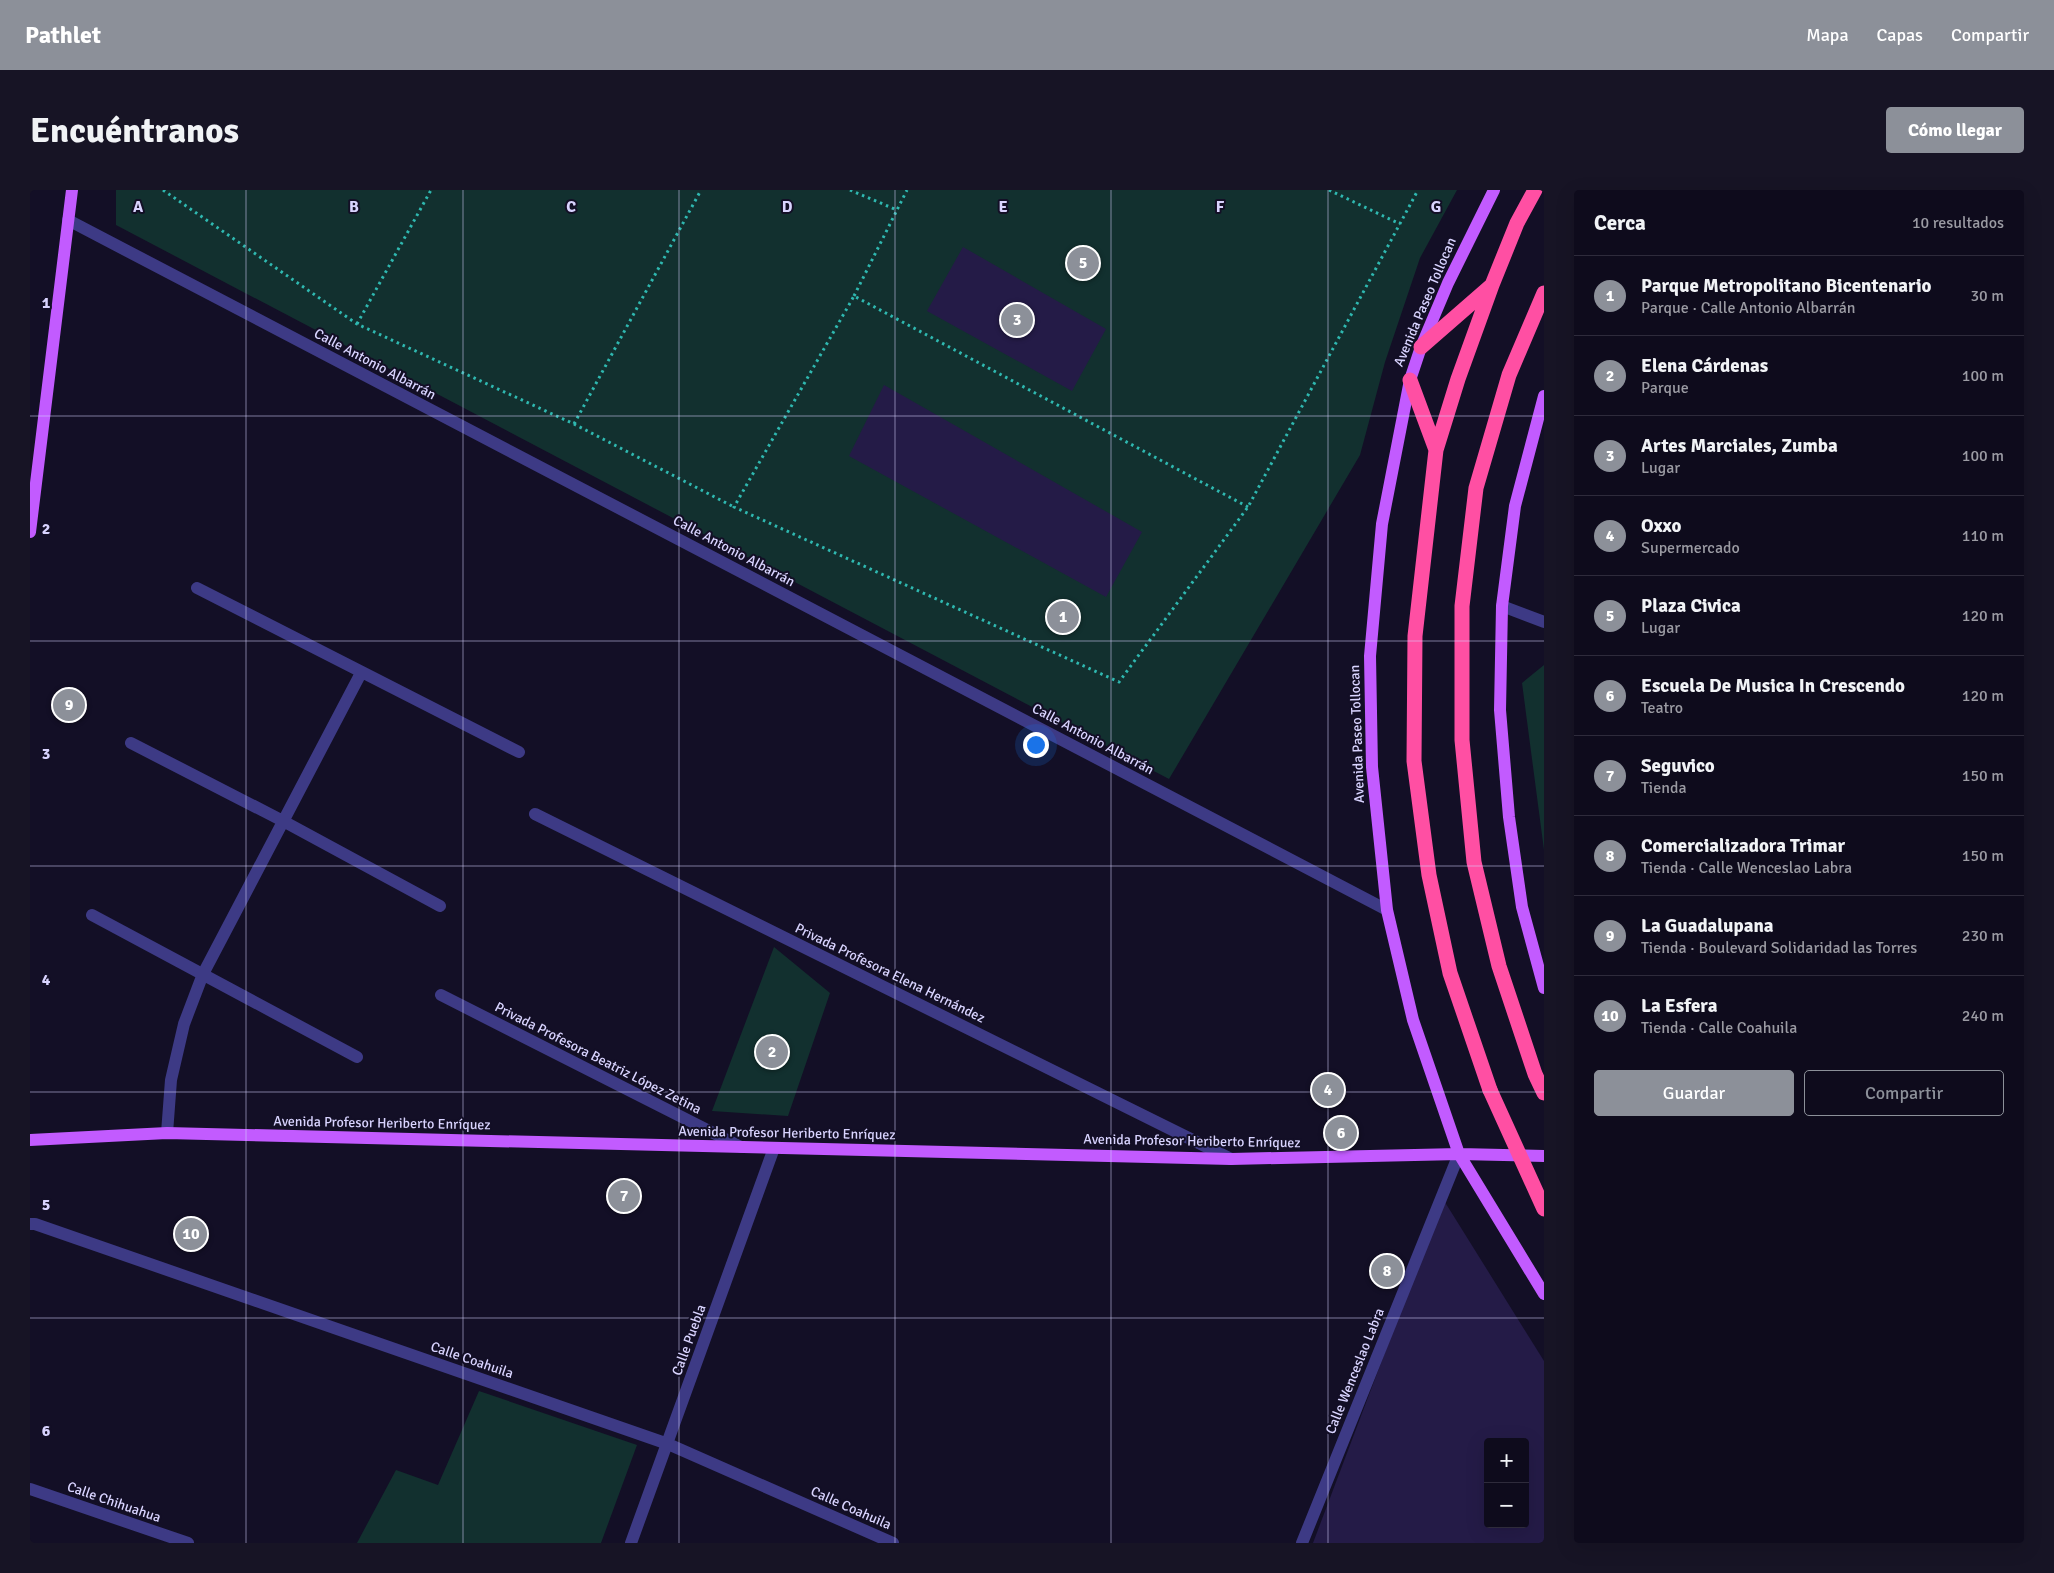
<!DOCTYPE html>
<html lang="es">
<head>
<meta charset="utf-8">
<style>
	:root { --surface:#0e0b1c; --page:#171425; --text:#f1f3f6; --muted:#9b9ba3; --line:#2e2b3b; --accent:#8c9099 }
	body { margin:0; font-family:Signika,sans-serif; background:var(--page); color:var(--text) }
	.controls { position:absolute; right:15px; bottom:15px; display:grid; overflow:hidden; border-radius:5px; box-shadow:0 5px 20px #0002 }
	.controls button { width:45px; height:45px; display:grid; place-items:center; padding:0; border:0; border-bottom:1px solid var(--line); background:var(--surface); color:var(--text); font:25px sans-serif }
	.you { position:absolute; left:1005px; top:554px; width:18px; height:18px; margin:-12px; border:4px solid #fff; border-radius:50%; background:#1a73e8; box-shadow:0 0 0 8px #1a73e833 }
	.badge { display:grid; place-items:center; width:32px; height:32px; border-radius:50%; background:var(--accent); color:#fff; font-size:16px; font-weight:700 }
	.pin { position:absolute; translate:-50% -50%; border:2px solid #fff; box-shadow:0 1px 5px #0006 }
	.list { margin:0; padding:0; list-style:none }
	h2 { display:flex; justify-content:space-between; align-items:center; height:65px; margin:0; padding:0 20px; font-size:21px }
	h2 small { font-size:16px; font-weight:400; color:var(--muted) }
	.list li { display:grid; grid-template-columns:32px 1fr auto; gap:15px; align-items:center; box-sizing:border-box; height:80px; padding:0 20px; border-top:1px solid var(--line) }
	.list b { display:block; font-size:19px; white-space:nowrap }
	.list p { margin:0; font-size:16px; white-space:nowrap; color:var(--muted) }
	.list em { font-size:16px; font-style:normal; color:var(--muted) }
	.actions { display:flex; gap:10px; padding:15px 20px }
	.actions a { flex:1; padding:11px 0; border:1px solid var(--accent); border-radius:5px; text-align:center; font-size:18px; color:var(--accent) }
	.actions .main { background:var(--accent); color:#fff }
	.map { position:relative; flex:none; width:1514px; height:1353px; overflow:hidden; border-radius:5px }
	header { display:flex; align-items:center; gap:30px; box-sizing:border-box; height:70px; padding:0 25px; background:var(--accent); color:#fff }
	header strong { font-size:24px }
	nav { display:flex; gap:28px; margin-inline-start:auto; font-size:18px }
	.intro { display:flex; align-items:center; justify-content:space-between; box-sizing:border-box; height:120px; padding:0 30px }
	h1 { margin:0; font-size:35px }
	.button { padding:12px 22px; border-radius:5px; background:var(--accent); color:#fff; font-size:18px; font-weight:700 }
	main { display:flex; gap:30px; padding:0 30px }
	aside { flex:1; background:var(--surface); border-radius:5px; box-shadow:0 5px 20px #0002 }
	.map>svg:first-child { display:block }
</style>
</head>
<body>
<header>
<strong>Pathlet</strong>
<nav><a>Mapa</a><a>Capas</a><a>Compartir</a></nav>
</header>
<div class="intro"><h1>Encuéntranos</h1><a class="button">Cómo llegar</a></div>
<main>
<div class="map">
<svg width="1514" height="1353" viewBox="0 0 1514 1353">
	<rect width="100%" height="100%" fill="#130f26"/>
	<!-- green -->
	<path fill="#12302f" d="M86,0H1427L1390,68L1355,172L1330,265L1139,589L86,35Z
		M1514,475V660L1492,493Z
		M744,757L800,803L758,926L682,921Z
		M449,1201L607,1255L571,1353H327L366,1280L408,1295Z"/>
	<!-- building -->
	<path fill="#241b47" fill-rule="evenodd" d="M933,57L1076,139L1042,201L897,121Z
		M854,195L1112,342L1076,407L819,266Z
		M1413,1009L1514,1171V1353H1283ZM1458,1252H1495V1334H1458Z"/>
	<g fill="none" stroke-linecap="round" stroke-linejoin="round">
		<!-- path -->
		<path stroke="#2fb8b0" stroke-width="3" stroke-dasharray="2.5 4" stroke-linecap="butt" d="M133,0L327,134L544,234L704,317
			M820,0L867,20L877,0
			M1299,0L1370,34
			M824,106L867,20
			M327,134L401,0
			M544,234L671,0
			M1218,317L824,106L704,317L1089,492L1218,317L1388,0"/>
		<!-- minor -->
		<path stroke="#3d3a85" stroke-width="12" d="M38,30L1357,720
			M167,398L489,562
			M1472,416L1514,432
			M101,553L253,631L410,716
			M505,624L1201,969
			M62,725L327,867
			M411,805L711,957
			M137,943L141,890L154,834L173,784L331,483
			M0,1034H5L638,1254L863,1353
			M0,1299L158,1353
			M601,1353L744,958
			M1272,1353L1429,964"/>
		<!-- major -->
		<path stroke="#c25bff" stroke-width="12" d="M1464,0L1418,93L1391,157L1380,190L1352,334L1340,466L1342,577L1357,720L1383,830L1429,964L1514,1104
			M1514,206L1485,316L1472,416L1470,520L1479,627L1492,717L1514,798
			M0,342L42,0
			M0,950L137,943L1201,969L1429,964L1514,966"/>
		<!-- highway -->
		<path stroke="#ff4fa3" stroke-width="15" d="M1514,103L1479,185L1446,298L1432,416V550L1444,672L1469,776L1505,884L1514,903
			M1391,157L1461,96
			M1380,190L1406,260
			M1460,900L1420,783L1399,685L1384,571L1385,446L1406,260L1428,189L1462,95L1487,33L1505,0"/>
		<!-- highway-bridge -->
		<path stroke="#ff4fa3" stroke-width="15" d="M1460,900L1514,1019"/>
	</g>
	<!-- grid -->
	<path fill="none" stroke="#d9d4ff" stroke-width="1" stroke-opacity="0.55" d="M216,0V1353M433,0V1353M649,0V1353M865,0V1353M1081,0V1353M1298,0V1353M0,226H1514M0,451H1514M0,676H1514M0,902H1514M0,1128H1514"/>
	<g text-anchor="middle" dominant-baseline="central" stroke-width="4" stroke-linejoin="round" paint-order="stroke">
		<!-- street labels -->
		<g font-size="14" fill="#d9d4ff" stroke="#130f26">
			<text transform="translate(1395 112) rotate(-67)">Avenida Paseo Tollocan</text>
			<text transform="translate(345 174) rotate(28)">Calle Antonio Albarrán</text>
			<text transform="translate(704 361) rotate(28)">Calle Antonio Albarrán</text>
			<text transform="translate(1327 544) rotate(-92)">Avenida Paseo Tollocan</text>
			<text transform="translate(1063 549) rotate(28)">Calle Antonio Albarrán</text>
			<text transform="translate(860 783) rotate(26)">Privada Profesora Elena Hernández</text>
			<text transform="translate(568 868) rotate(27)">Privada Profesora Beatriz López Zetina</text>
			<text transform="translate(352 933) rotate(1)">Avenida Profesor Heriberto Enríquez</text>
			<text transform="translate(757 943) rotate(1)">Avenida Profesor Heriberto Enríquez</text>
			<text transform="translate(1162 951) rotate(1)">Avenida Profesor Heriberto Enríquez</text>
			<text transform="translate(659 1150) rotate(-70)">Calle Puebla</text>
			<text transform="translate(442 1170) rotate(19)">Calle Coahuila</text>
			<text transform="translate(1325 1181) rotate(-68)">Calle Wenceslao Labra</text>
			<text transform="translate(84 1312) rotate(19)">Calle Chihuahua</text>
			<text transform="translate(821 1318) rotate(24)">Calle Coahuila</text>
		</g>
	</g>
	<g font-size="16" text-anchor="middle" font-weight="bold" fill="#d9d4ff" stroke="#130f26" stroke-width="4" stroke-linejoin="round" paint-order="stroke">
		<text x="108" y="22">A</text>
		<text x="324" y="22">B</text>
		<text x="541" y="22">C</text>
		<text x="757" y="22">D</text>
		<text x="973" y="22">E</text>
		<text x="1190" y="22">F</text>
		<text x="1406" y="22">G</text>
		<text x="16" y="118">1</text>
		<text x="16" y="344">2</text>
		<text x="16" y="569">3</text>
		<text x="16" y="795">4</text>
		<text x="16" y="1020">5</text>
		<text x="16" y="1246">6</text>
	</g>
</svg>
<div class="controls">
<button>+</button>
<button>−</button>
</div>
<div class="you"></div>
<div class="pin badge" style="left:1033px;top:427px">1</div>
<div class="pin badge" style="left:742px;top:862px">2</div>
<div class="pin badge" style="left:987px;top:130px">3</div>
<div class="pin badge" style="left:1298px;top:900px">4</div>
<div class="pin badge" style="left:1053px;top:73px">5</div>
<div class="pin badge" style="left:1311px;top:943px">6</div>
<div class="pin badge" style="left:594px;top:1006px">7</div>
<div class="pin badge" style="left:1357px;top:1081px">8</div>
<div class="pin badge" style="left:39px;top:515px">9</div>
<div class="pin badge" style="left:161px;top:1044px">10</div>
</div>
<aside>
<h2>Cerca<small>10 resultados</small></h2>
<ul class="list">
<li><span class="badge">1</span><div><b>Parque Metropolitano Bicentenario</b><p>Parque · Calle Antonio Albarrán</p></div><em>30 m</em></li>
<li><span class="badge">2</span><div><b>Elena Cárdenas</b><p>Parque</p></div><em>100 m</em></li>
<li><span class="badge">3</span><div><b>Artes Marciales, Zumba</b><p>Lugar</p></div><em>100 m</em></li>
<li><span class="badge">4</span><div><b>Oxxo</b><p>Supermercado</p></div><em>110 m</em></li>
<li><span class="badge">5</span><div><b>Plaza Civica</b><p>Lugar</p></div><em>120 m</em></li>
<li><span class="badge">6</span><div><b>Escuela De Musica In Crescendo</b><p>Teatro</p></div><em>120 m</em></li>
<li><span class="badge">7</span><div><b>Seguvico</b><p>Tienda</p></div><em>150 m</em></li>
<li><span class="badge">8</span><div><b>Comercializadora Trimar</b><p>Tienda · Calle Wenceslao Labra</p></div><em>150 m</em></li>
<li><span class="badge">9</span><div><b>La Guadalupana</b><p>Tienda · Boulevard Solidaridad las Torres</p></div><em>230 m</em></li>
<li><span class="badge">10</span><div><b>La Esfera</b><p>Tienda · Calle Coahuila</p></div><em>240 m</em></li>
</ul>
<div class="actions"><a class="main">Guardar</a><a>Compartir</a></div>
</aside>
</main>
</body>
</html>
